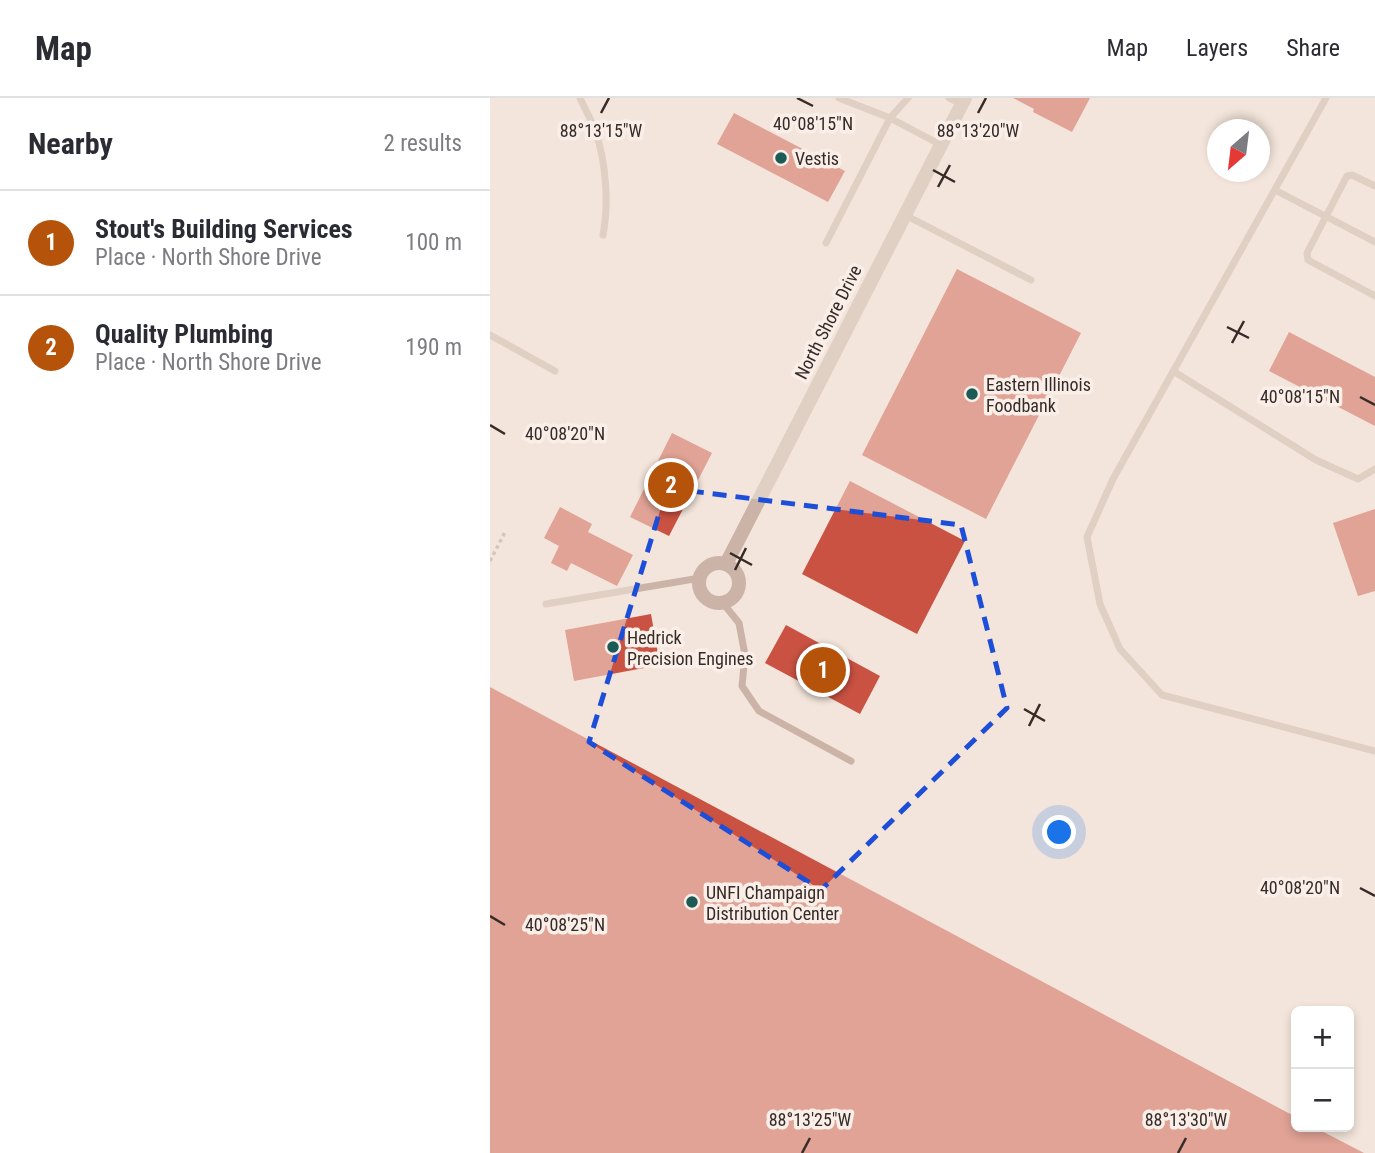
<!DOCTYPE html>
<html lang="en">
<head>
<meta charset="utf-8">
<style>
	:root { --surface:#fff; --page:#f7f7f7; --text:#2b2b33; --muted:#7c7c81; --line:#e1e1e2; --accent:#b45309 }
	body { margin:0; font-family:"Roboto Condensed",sans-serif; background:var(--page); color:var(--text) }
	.controls { position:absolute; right:21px; bottom:21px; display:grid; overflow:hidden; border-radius:10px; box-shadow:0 4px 10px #0003 }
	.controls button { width:63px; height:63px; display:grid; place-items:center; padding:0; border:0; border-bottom:2px solid var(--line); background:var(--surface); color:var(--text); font:35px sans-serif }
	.compass { position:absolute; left:717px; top:21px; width:63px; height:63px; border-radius:50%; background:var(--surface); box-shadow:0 4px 10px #0003; rotate:208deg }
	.you { position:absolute; left:570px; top:735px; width:24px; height:24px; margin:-18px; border:5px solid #fff; border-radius:50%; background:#1a73e8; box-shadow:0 0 0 10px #1a73e833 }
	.badge { display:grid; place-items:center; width:46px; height:46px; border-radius:50%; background:var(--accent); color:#fff; font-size:23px; font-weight:700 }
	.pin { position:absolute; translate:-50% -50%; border:4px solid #fff; box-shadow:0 2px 7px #0006 }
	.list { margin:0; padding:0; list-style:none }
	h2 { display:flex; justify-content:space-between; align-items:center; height:91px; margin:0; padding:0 28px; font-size:30px }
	h2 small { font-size:23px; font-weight:400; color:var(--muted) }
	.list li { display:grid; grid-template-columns:46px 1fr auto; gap:21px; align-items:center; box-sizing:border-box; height:105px; padding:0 28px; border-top:2px solid var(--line) }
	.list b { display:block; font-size:26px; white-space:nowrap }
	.list p { margin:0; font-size:23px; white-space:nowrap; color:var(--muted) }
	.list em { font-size:23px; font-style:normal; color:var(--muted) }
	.map { position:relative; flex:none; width:885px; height:1055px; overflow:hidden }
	header { display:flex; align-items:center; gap:42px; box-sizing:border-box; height:98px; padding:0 35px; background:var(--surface); border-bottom:2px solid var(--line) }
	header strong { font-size:33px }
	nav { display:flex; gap:38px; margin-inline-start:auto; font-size:24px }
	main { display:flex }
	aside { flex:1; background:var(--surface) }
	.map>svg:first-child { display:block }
</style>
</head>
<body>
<header>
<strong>Map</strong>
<nav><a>Map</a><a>Layers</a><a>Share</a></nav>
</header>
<main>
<aside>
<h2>Nearby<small>2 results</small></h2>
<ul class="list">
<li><span class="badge">1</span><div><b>Stout's Building Services</b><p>Place · North Shore Drive</p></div><em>100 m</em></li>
<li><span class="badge">2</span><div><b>Quality Plumbing</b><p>Place · North Shore Drive</p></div><em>190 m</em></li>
</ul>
</aside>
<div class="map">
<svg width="885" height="1055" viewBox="0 0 885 1055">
	<rect width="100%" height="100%" fill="#f3e5db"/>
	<!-- building -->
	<path fill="#c95242" d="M523,0H600L582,34L543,14L544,11Z
		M244,15L355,73L338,104L227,46Z
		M467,171L591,235L496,421L372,357Z
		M799,234L885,279V328L779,273Z
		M182,335L222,355L179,438L140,419Z
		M360,383L475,443L427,536L312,476Z
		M70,409L102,426L98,434L143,457L127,488L81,465L77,473L61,465L69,448L54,440Z
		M885,411V493L868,498L843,425Z
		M161,516L170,567L84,583L75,532Z
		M296,527L390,578L370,616L275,565Z
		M0,589L806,1019V1029H824L874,1055H0Z"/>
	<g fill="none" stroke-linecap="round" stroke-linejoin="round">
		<!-- path -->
		<path stroke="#b79c91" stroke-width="3.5" stroke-dasharray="3.5 3.5" stroke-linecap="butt" d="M0,463L15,434"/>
		<!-- lane -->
		<path stroke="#cbb3a7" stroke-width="7" d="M90,0C95,11 102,23 106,35C116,65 119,106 113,137
			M349,0L400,20L451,47
			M459,0L472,6
			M836,0L623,381L597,439L610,506L630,551L672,597L885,653
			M885,88L862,77L857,78L817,155L818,162L885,198
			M785,92L885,144
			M415,117L541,182
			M336,145L400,20L418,0
			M0,237L65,273
			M683,273L826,362L868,381L885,371
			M232,504L249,525L255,557L252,588L269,613L361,663
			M56,506L210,480"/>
		<!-- street -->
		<path stroke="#cbb3a7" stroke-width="14" d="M209 485a20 20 0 1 1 40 0a20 20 0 1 1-40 0Z
			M236,466L475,0"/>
	</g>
	<!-- marked area -->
	<path d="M0 0H885V1055H0ZM177,390L471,427L517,610L331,792L99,644Z" fill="#f3e5db" fill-opacity=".55" fill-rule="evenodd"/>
	<path fill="none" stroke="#1d4ed8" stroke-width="5" stroke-dasharray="14 9" stroke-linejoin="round" d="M177,390L471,427L517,610L331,792L99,644Z"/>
	<!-- ticks -->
	<path fill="none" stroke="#372b28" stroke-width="2.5" d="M307,0L323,8M111,15L119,0M488,15L496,0M443,72L465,84M448,89L460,67M737,229L759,240M742,245L754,223M870,299L885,307M0,327L15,336M240,455L262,467M245,472L256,450M534,611L555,623M539,628L550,606M870,790L885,798M0,818L15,827M312,1055L320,1040M688,1055L696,1040"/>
	<!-- markers -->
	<g fill="#1c5a56" stroke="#faefe8" stroke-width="2.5">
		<circle cx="291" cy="60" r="7"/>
		<circle cx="482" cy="296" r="7"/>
		<circle cx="123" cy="549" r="7"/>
		<circle cx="202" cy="804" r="7"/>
	</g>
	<g text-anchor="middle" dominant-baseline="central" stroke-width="7" stroke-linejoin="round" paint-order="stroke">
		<!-- poi labels -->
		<g font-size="18" fill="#372b28" stroke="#faefe8" text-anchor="start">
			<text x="305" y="60">Vestis</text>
			<text x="496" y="286">Eastern Illinois<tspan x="496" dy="21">Foodbank</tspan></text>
			<text x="137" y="539">Hedrick<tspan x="137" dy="21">Precision Engines</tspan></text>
			<text x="216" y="794">UNFI Champaign<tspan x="216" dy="21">Distribution Center</tspan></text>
		</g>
		<!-- street labels -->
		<g font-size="18" fill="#372b28" stroke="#faefe8">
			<text transform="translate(338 224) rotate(-63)">North Shore Drive</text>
		</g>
	</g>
	<g font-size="18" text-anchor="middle" fill="#372b28" stroke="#faefe8" stroke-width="7" stroke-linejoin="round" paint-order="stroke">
		<text x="323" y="32">40°08'15"N</text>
		<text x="111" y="39">88°13'15"W</text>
		<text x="488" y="39">88°13'20"W</text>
		<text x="810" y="305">40°08'15"N</text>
		<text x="75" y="342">40°08'20"N</text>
		<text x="810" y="796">40°08'20"N</text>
		<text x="75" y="833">40°08'25"N</text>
		<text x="320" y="1028">88°13'25"W</text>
		<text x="696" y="1028">88°13'30"W</text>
	</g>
</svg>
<div class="controls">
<button>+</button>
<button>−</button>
</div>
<svg class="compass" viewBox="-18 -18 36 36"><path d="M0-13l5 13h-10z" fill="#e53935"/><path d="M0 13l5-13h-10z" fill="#7c7c81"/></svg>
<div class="you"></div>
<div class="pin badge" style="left:333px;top:572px">1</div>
<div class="pin badge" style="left:181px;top:387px">2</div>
</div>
</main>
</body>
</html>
